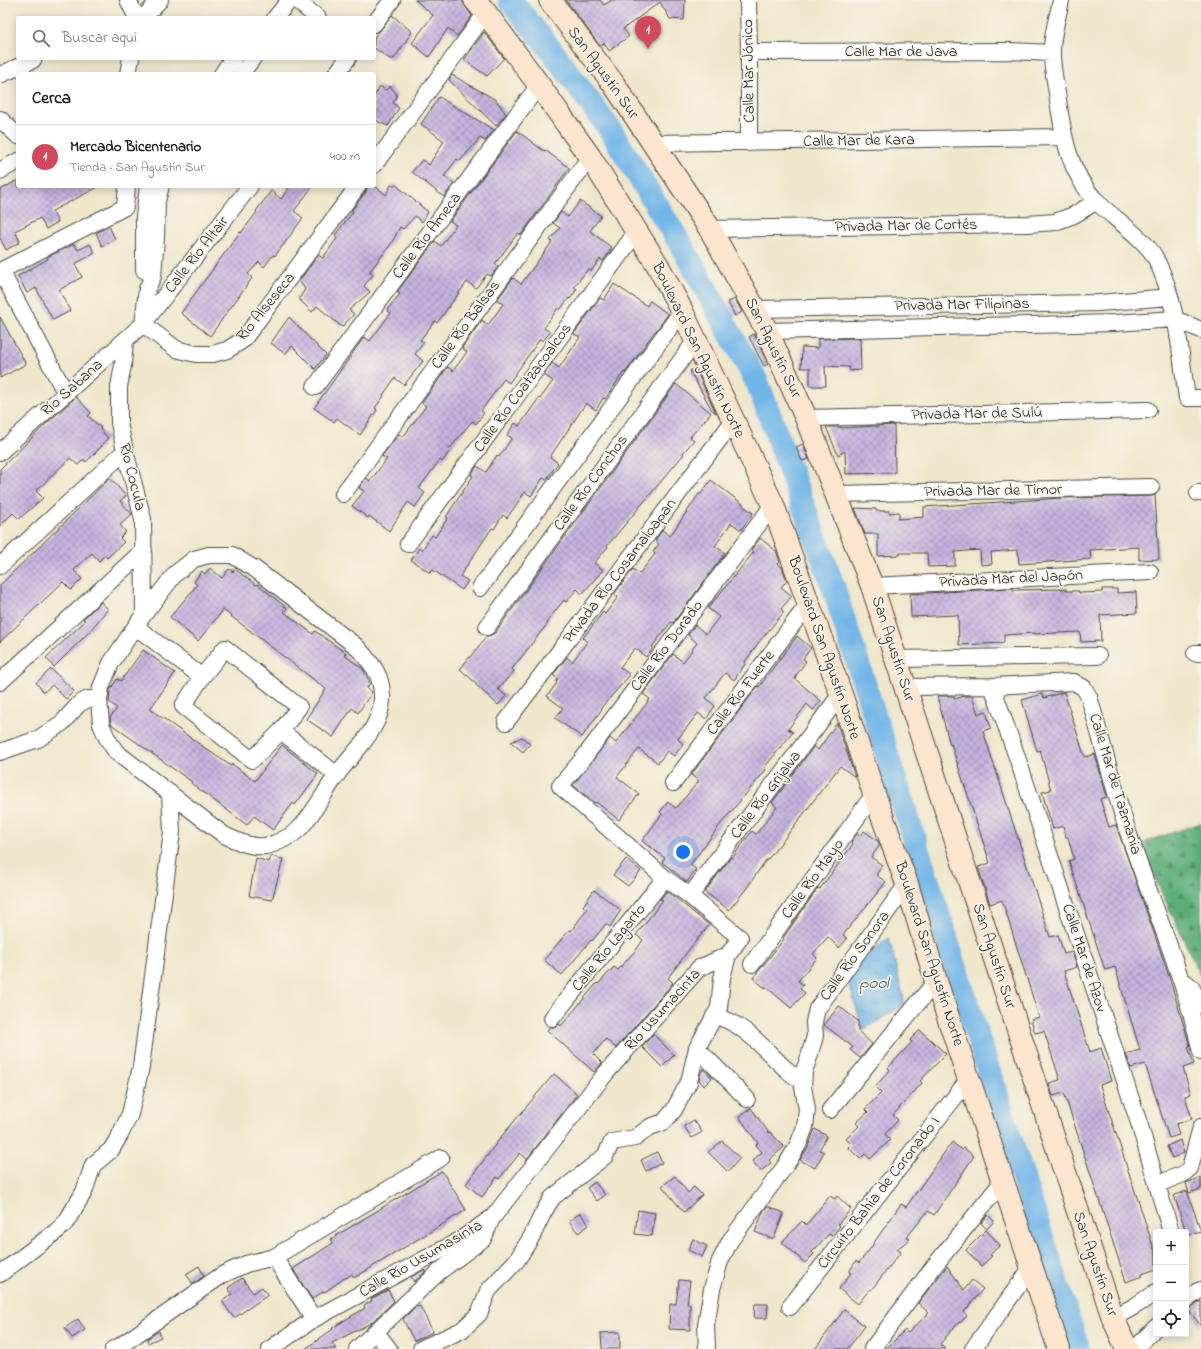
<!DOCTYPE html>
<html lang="es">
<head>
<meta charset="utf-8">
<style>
	:root { --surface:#fff; --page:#f6f6f6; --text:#202124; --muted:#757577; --line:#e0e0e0; --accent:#d1495b }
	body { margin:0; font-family:"Indie Flower",sans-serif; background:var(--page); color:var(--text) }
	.controls { position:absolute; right:12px; bottom:12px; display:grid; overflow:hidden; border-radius:4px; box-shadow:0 2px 10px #0003 }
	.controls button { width:36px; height:36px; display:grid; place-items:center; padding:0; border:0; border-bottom:1px solid var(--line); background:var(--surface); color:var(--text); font:20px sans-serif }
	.you { position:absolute; left:683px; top:852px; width:14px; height:14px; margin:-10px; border:3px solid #fff; border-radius:50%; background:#1a73e8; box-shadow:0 0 0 6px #1a73e833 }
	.badge { display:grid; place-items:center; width:26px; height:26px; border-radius:50%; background:var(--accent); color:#fff; font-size:13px; font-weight:700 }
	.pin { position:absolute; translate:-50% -33px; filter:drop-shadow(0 1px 2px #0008) }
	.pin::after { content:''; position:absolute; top:21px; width:14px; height:12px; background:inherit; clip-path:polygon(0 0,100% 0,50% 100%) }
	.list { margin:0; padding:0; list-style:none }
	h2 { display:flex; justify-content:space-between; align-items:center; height:52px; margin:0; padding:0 16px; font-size:17px }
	h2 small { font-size:13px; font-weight:400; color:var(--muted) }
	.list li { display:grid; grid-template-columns:26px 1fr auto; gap:12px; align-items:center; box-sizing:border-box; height:64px; padding:0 16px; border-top:1px solid var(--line) }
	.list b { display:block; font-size:15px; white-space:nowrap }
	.list p { margin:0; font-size:13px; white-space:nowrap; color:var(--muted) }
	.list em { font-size:13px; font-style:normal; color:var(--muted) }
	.icon { flex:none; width:22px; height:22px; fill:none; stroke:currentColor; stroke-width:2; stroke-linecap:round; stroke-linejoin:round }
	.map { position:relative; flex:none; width:1201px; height:1349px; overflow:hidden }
	.search { position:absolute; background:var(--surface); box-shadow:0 2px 10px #0003; left:16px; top:16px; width:360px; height:44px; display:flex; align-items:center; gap:10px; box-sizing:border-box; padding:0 14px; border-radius:4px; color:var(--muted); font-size:15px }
	.panel { position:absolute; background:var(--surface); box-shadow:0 2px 10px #0003; left:16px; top:72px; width:360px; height:116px; border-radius:4px }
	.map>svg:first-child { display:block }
</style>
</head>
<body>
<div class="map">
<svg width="1201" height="1349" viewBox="0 0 1201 1349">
	<defs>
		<pattern id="forest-firs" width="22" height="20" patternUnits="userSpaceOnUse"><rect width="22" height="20" fill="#5bad7a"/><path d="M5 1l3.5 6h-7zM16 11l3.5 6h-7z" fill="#4b8d64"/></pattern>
		<pattern id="water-ripples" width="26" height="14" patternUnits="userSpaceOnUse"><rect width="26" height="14" fill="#72b6e8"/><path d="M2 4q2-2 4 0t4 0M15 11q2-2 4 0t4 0" fill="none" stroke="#5e94bc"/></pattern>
		<pattern id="building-cross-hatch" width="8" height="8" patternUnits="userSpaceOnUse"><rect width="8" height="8" fill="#c4b4df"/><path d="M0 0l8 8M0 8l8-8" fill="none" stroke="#9f93b5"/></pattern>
	</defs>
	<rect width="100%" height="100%" fill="#f7f3e8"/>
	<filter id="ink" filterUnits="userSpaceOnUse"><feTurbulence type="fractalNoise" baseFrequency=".025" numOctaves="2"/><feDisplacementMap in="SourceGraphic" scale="8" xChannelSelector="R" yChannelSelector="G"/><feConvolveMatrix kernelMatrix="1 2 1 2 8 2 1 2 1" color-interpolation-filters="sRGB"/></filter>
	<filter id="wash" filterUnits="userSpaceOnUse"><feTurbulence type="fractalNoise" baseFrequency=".012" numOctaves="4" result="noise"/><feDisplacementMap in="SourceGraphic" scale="16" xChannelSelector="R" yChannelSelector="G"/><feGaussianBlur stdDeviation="0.9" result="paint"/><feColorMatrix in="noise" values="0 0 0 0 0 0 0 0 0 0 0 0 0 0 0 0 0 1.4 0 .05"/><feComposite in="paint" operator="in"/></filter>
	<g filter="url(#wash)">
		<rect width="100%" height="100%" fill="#f0e6cc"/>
		<!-- forest -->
		<path fill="url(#forest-firs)" stroke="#436c52" d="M1201,823V977L1139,844Z"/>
		<!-- water -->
		<path fill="url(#water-ripples)" stroke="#4e708a" d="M889,938L905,1004L863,1030L845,971Z"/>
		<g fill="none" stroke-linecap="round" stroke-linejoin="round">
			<!-- river -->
			<path stroke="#72b6e8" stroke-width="24" d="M510,0L552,51L611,131L687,255L758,384L832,583L1078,1349"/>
		</g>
		<g id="blocks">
			<!-- building -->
			<path fill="url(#building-cross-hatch)" d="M415,0H461L472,16L457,36L448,28L429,57L412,43L433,15Z
				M566,0H600L604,5L612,0H685L684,20L670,19L660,2L623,29L629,36L609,51L604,43L600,46Z
				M392,15L412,32L394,59H390L374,48V38Z
				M484,32L504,58L487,76L464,60Z
				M452,75L496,100L506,114L496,126L449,80Z
				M380,86L386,90L390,86L397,95L393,103L399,108L388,126L379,122L374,118V97Z
				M439,97L494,130L485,141L480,138L460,161L457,159L444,176L454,183L444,197L412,172L422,160L429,165L444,141L421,124Z
				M517,131L544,151L545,150L569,168L521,235L518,233L495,264L498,267L491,276L487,274L476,288L467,282L437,323L435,321L420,340L424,342L415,354L423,361L404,385L395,378L383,395L384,396L375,408L377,410L360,435L337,418L334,422L314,408L364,337L370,341L391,313L387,310L400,294L397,292L435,241L441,246L456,225L450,221Z
				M18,180V186H100L52,211L58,222L46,229L40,218L15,231L20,242L6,250L0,238V190Z
				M391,185H396L428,212L422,222L415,216L403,229L400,227L391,244L370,271L373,275L364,286L370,292L349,310L354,314L342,327L317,306L312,312L299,299L305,289L299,281L318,255L323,258L337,238L335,235L353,212L352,210L366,192L367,186H375L386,195Z
				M290,186H313L294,211L303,218L275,256L273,255L264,267L259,262L248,274L252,278L210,336L181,313L240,232L241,233L257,212L256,211L271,191L281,199Z
				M580,201L601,216L590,231L612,248L603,261L600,259L591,271L588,269L574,287L577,289L570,299L569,298L560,310L558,308L544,328L550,332L543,341L540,339L509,383L504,379L481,411L484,413L476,424L472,421L448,451L449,452L442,462L440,460L419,488L425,493L415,507L408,502L389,531L369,516L368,518L352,506L364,491L359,488L366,478L370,481L387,459L382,456L399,434L403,437L426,406L422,403L448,367L453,371L467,352L462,348L482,320L488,325L503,304L497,300L513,278L521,284L552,242L550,240L560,228L553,223L561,212L568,217Z
				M109,226L115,239L102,246L96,233Z
				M74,244L78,250L90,244L95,253L75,264L82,277L59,290L70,311L53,320L36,288L27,293L18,276L48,259L47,257Z
				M614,284L647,306L650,301L668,314L656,331H655L625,373L624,372L605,399L603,398L596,410L586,403L550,457L558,463L546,480L543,478L531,496L525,492L507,518L503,515L494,529L492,528L460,576L468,581L462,590L433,570L430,573L411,560L419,548L422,550L432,535L435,537L448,518L446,517L473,476L471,475L477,466L486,472L497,455L499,457L512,438L507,435L515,423L519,426L539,398L540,399L553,381L544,375L552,363L559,368L580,337L574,334L600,298L604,300Z
				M735,299L742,312L735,316L728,302Z
				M0,317L26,364L0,378Z
				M289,317L326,355L315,369L292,346L285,354L271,343Z
				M754,334L768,364L764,366L749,337Z
				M860,338L861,370L850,371L849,367L825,366L826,386H810V368H801L802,347L818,348V339Z
				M695,368L716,413L712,410L690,371Z
				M676,384L711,413L690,437L694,440L683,453L684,454L607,546L608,547L594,563L603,570L582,594L577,589L566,602L564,600L551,616L547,622L548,623L512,669L514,671L498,689L506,696L498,705L475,684L476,683L460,669L487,636L491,635L495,633Z
				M76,397L91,413L88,416L101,428L100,429L108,438L101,445L102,446L86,462L84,459L78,465L70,458L36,491L43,498L19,519L13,513L0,526V469L46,424Z
				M894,425L895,473L846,474L845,451L838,455L826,427H841V428Z
				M803,444L809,459L802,461L796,447Z
				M110,478L126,496L120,501L132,514L120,525L126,532L120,538L124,542L107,558L105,555L99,561L92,553L74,570L82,579L71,590L63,582L0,642V585Z
				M711,480L744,505L743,506L753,513L741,530L731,523L715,546L725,553L673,623L671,622L652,647L653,648L646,657L635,648L620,667L630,675L601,708L602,709L582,737L555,718L563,708L547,696L557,683L556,682L558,679L553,675L567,657L572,662L587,642L583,638L603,612L605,614L618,597L614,594L633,569L639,574L655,554L653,552L659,544L655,541L662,530L670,536L699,494H701Z
				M1155,495L1159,559L1139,560V547L1090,550L1091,559L1019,564L1018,550L991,552L992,564L981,565L980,550L955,552V566L928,567L927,553H900V555L878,556V534H865L855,508L876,509V511H889V513L899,512V519L924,517V507L1062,498L1151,496Z
				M760,538L776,551L780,562L778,564L782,567L787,581L781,587L792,596L781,609L784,612L759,642L745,662L746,663L734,680L725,673L706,698L715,706L706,719L698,713L678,739L683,744L674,756L667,751L658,763L639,749L630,760L617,777L639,794L619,820L596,802L595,803L573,785L610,738L616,743L650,699L643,694L673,654L683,662L697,643L688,635L695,625L706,634L719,617L708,608L754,552L751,550Z
				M210,568L222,578L229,569L233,572L235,569L256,585L257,584L287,608L284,612L313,634L315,631L336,646L346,653L344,655L363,669L370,683L367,688L372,692L358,713L352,708L333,737L306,719L326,689L223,610L198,641L170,617L197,585L194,582L202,571L205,574Z
				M1013,588V590L1066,589V591H1079V593L1102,592V589H1117V593L1136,592L1137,613L1100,615L1101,641L1081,642L1080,632L1035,634V633L1004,635V643L959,645L958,615L911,617L910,594Z
				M101,602L108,609L88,633L54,667L46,658L85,621L83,619Z
				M797,636L811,648L803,659L806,661L795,677H796L795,679L821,701L813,710L807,704L788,729L793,732L764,768L766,770L720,825L690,865L696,869L687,882L662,862L665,858L642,841L662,814L660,812L668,802L676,808L699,781L691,775L758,686L759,687Z
				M143,650L175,673L150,709L212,753L231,766L232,764L255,781L282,745L318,774L295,805L293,803L273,830L254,816L247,825L191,783L192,782L111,724L110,718L117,708L109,702L110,690L117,679L121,681Z
				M51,669L74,691L66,699L52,685L44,692L36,683Z
				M1064,692L1084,755L1086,757L1095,754L1107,797L1100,799L1109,827L1116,825L1167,970L1190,1046L1188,1047L1194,1064L1183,1068L1191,1094L1185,1096L1192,1119L1176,1124L1179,1135L1169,1138L1145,1064L1131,1068L1126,1054L1140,1050L1115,967L1105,970L1069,861L1074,859L1068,837H1066L1063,826L1053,829L1042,792L1051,790L1040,750L1037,751L1022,700L1042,694L1044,698Z
				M937,696H954L955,699L964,696H972L978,714L986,711L991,728L983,731L1050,937L1058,935L1064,954L1072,952L1077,967L1064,971L1090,1052L1101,1048L1111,1081L1100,1085L1156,1255V1269L1142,1274V1276L1126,1282L1064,1093L1053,1096L1049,1083L1060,1080L1044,1031L1035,1033L1031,1020L1039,1017L1002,900L990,904L978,867L990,863L951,744L950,745Z
				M837,723L855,777L840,766L785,838L767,860H766L746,889L729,910L705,892L731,857L732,858L752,831L756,834L777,807L772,803L814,746L818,750Z
				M522,737L530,744L523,752L511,742Z
				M864,831L878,841L880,845L871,857L882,865L876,875L886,882L843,935L847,939L839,948L828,937L813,954L817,958L798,981L803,985L800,989L805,993L791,1008L765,986V988L753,978L784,939L783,938L818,888L820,889L853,844L851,842L857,834L860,836Z
				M271,856L283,859L272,900L249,896L256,858L269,862Z
				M626,859L641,871L628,886L613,875Z
				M594,890L621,910L610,927L606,924L592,941L591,940L562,975L544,960L569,930L571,931L587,909L583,906Z
				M667,891L709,925L691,947L668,978L673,983L616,1048L606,1039L593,1054L602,1063L594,1072L547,1030L550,1027H555L559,1024L561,1026L597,983L598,984L614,967L618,970L636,950L643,940L636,935L663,900L660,899Z
				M839,1006L858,1021V1031L872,1044L860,1058L850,1050L853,1047L824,1025Z
				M920,1030L946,1054L920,1081L922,1083L893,1115L898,1120L885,1134L890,1140L870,1159L865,1154L860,1159L848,1147L851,1144L846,1139L859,1126L856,1123L868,1112L865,1109L881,1093L875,1087L890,1070L888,1068L912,1042L910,1040Z
				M653,1034L674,1055L662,1067L642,1047Z
				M704,1069L712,1078L704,1086L699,1080L701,1072Z
				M554,1074L577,1094L527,1159L520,1153L499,1179L497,1177L482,1197L466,1184L501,1137Z
				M751,1108L769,1133L770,1132L784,1147L769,1160L771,1163L761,1171L752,1161L762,1152L756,1145L758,1143L739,1117Z
				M694,1120L702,1132L692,1138L684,1126Z
				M815,1129L827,1136L819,1150L824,1152L815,1168L800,1160L807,1149Z
				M1180,1140L1184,1153L1172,1158L1167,1146Z
				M722,1141L740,1158L728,1172L708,1152Z
				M952,1142L962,1150L964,1148L974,1156L934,1215L928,1211L907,1237L910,1239L897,1249L901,1252L871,1290L870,1289L858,1304L839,1289L851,1273L849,1272L856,1261L859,1263L873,1245V1244L901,1204L906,1207Z
				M657,1152L662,1163L646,1171L641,1160Z
				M442,1171L466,1210L354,1278L352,1274L346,1278V1277L325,1292L324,1291L312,1299L293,1269L333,1243L331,1239Z
				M675,1176L688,1193L694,1187L702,1195L684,1212L662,1186Z
				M1201,1177V1189L1189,1193L1186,1183Z
				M595,1182L605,1195L597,1201L587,1188Z
				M1187,1191L1201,1231L1187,1235L1174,1195Z
				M830,1196L835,1199L837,1196L851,1209L838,1224L840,1226L832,1236L829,1234L812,1252L814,1254L805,1263L782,1242L802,1221L806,1225Z
				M767,1206L784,1213L774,1238H770L755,1232L763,1212Z
				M638,1210L655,1213L652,1236L635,1234Z
				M580,1213L589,1225L578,1233L569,1221Z
				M988,1215L994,1221L987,1229L981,1223Z
				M986,1230L1000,1245L990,1255L992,1256L981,1266L966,1250Z
				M693,1239L707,1246L702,1257L688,1250Z
				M199,1266L204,1276L193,1284L186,1274Z
				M947,1266L964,1290L972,1280L983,1289L964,1312L967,1316L960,1323L959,1322L940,1344L945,1349H886L905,1330L908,1333L929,1313L918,1303Z
				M424,1270L425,1272L414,1282L411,1277Z
				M242,1278L253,1293L262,1287L268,1295L234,1318L222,1301L232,1294L228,1288Z
				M679,1280L690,1281L687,1304H690V1330L669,1329L670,1304H676Z
				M388,1290L394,1301L371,1323L332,1343L336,1349H305L333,1329L332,1328L365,1308L364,1305L372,1301L371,1299Z
				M1201,1301V1326L1188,1309Z
				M755,1304H768L767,1318H754Z
				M420,1306L433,1332L414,1341L403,1319L414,1308Z
				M844,1310L865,1326L857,1337L847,1349H815Z
				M78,1319L85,1330L72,1338L65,1328Z
				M159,1331L161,1337L148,1343L147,1339Z
				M620,1332V1349H602L601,1333Z"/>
		</g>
	</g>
	<g filter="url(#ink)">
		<use href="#blocks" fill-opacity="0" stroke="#494743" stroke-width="1"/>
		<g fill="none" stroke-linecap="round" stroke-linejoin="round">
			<defs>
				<path id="minor" d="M128,0L137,18
					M296,0L318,18
					M748,0L749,52V143
					M1061,0C1058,18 1051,35 1052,54C1052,67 1055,80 1057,93C1063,134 1067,170 1097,202C1113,218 1146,239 1156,259C1177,301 1180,351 1187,398H1201
					M143,18L160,0
					M275,18L290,0
					M374,24L392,0
					M749,52L1009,51L1052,53
					M128,74L131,58
					M222,74L233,58
					M241,74L253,58
					M336,74L348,58
					M0,75L33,60
					M0,119L18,136
					M654,143L1063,137
					M374,165L486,13
					M0,171L18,161
					M710,229L1028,224L1055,222L1074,215L1097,201
					M144,270V217L148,186
					M0,271L125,207L127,186
					M1,271L66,394
					M755,309L1099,303L1169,297
					M143,324L176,349L196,354H213L227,350L243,340L358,186
					M143,324L147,289L153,276L156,238L157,201L161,186
					M767,331L1115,323L1175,319L1201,330
					M125,341L123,365L119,387V423L125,451L143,519L144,614
					M315,387L539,85
					M806,418L1148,410
					M0,452L143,324L250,186
					M1198,493H1201
					M343,494L590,157
					M836,494L1151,487
					M408,544L560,337L637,231
					M209,555H232L255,569L356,646C370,662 382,673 382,696C383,728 353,752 336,776C324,793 314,813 300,828C294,835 274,845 265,846C251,848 237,841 224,835L116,752L107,738L101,724L99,700L101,687L111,663L144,614L175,574L194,559Z
					M0,566L125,451
					M872,586L1150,572
					M480,588L682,311
					M136,627L202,677
					M487,627L696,340
					M225,648L299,707L281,731L252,760L183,706L202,677Z
					M1195,653H1201
					M896,659L1098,656
					M0,682L144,550
					M992,686L1019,763L1139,1123L1171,1232
					M905,687L992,686L1074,682L1084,688L1089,697C1103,745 1115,794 1131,841C1155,911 1185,979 1201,1052
					M506,722L734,420
					M281,731L337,775
					M0,752L38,739L62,723L79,704L88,699L99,700
					M673,783L809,603
					M690,896L841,694
					M752,964L874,794
					M1185,982L1191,987L1201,1005
					M714,1016C744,1022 764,1050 786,1069C791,1074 797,1078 803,1082
					M552,1018L665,878
					M697,1048L747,1099
					M830,1110L936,981
					M1158,1184L1183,1174L1190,1168L1201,1127
					M274,1257L314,1319
					M0,1274L58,1230L66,1222L84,1192L93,1165L111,1150L120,1135L130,1114L141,1067L172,832L170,793
					M1186,1300L1198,1291L1201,1290
					M790,1307L969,1079
					M1113,1318L1135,1306L1156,1292
					M376,1332L389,1349
					M113,1349L120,1346L222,1275L246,1264L274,1257L441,1158
					M270,1349L314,1319L460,1240L493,1217L606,1073L699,968L728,955L740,938L690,896L665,878L560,786L582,760L773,505
					M357,1349L440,1271L483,1239L492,1218
					M421,1349L462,1330L479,1314L488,1291L517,1260L532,1236L543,1213L552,1198L605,1156L612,1142L635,1138L650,1127L664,1122L674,1110L689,1082L697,1048L719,1008L722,978L728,955
					M707,1349L706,1325L712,1289L720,1261L730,1241L786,1165L798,1145L805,1127L807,1109L803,1087L804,1071L809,1057L815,1036L814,1022L817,1009L907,884
					M872,1349L935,1265L1003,1181
					M973,1349L1031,1268
					M1127,1349L1137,1347L1156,1327"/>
				<path id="secondary" d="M475,0L486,13L539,85L590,157L657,264L682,311L773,505L841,694L874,794L907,884L936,981L1059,1349
					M550,0L613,83L710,229L767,331L806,418L872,586L1113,1318L1127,1349"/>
			</defs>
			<!-- minor casing -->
			<use href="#minor" stroke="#494743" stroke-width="18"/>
			<!-- secondary casing -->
			<use href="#secondary" stroke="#494743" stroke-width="24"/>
			<!-- minor -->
			<use href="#minor" stroke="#fff" stroke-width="16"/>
			<!-- secondary -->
			<use href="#secondary" stroke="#fce5cf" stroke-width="22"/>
		</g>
	</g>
	<g text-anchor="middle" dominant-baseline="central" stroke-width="3.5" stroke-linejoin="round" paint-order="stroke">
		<!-- street labels -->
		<g font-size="16" fill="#2b2b2b" stroke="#f7f3e8">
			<text x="901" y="52">Calle Mar de Java</text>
			<text transform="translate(749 71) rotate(-91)">Calle Mar Jónico</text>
			<text transform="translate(603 73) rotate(54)">San Agustín Sur</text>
			<text transform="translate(859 141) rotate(-1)">Calle Mar de Kara</text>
			<text transform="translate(906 226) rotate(-1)">Privada Mar de Cortés</text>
			<text transform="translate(427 236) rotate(-53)">Calle Río Ameca</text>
			<text transform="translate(197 255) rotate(-52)">Calle Río Altair</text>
			<text transform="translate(962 305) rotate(-1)">Privada Mar Filipinas</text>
			<text transform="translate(266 307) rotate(-51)">Río Alseseca</text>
			<text transform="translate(466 325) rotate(-54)">Calle Río Balsas</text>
			<text transform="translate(773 348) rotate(64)">San Agustín Sur</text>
			<text transform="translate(698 350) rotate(64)">Boulevard San Agustín Norte</text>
			<text transform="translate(72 388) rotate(-42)">Río Sabana</text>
			<text transform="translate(523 388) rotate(-54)">Calle Río Coatzacoalcos</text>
			<text transform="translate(977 414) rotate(-1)">Privada Mar de Sulú</text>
			<text transform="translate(132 477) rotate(76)">Río Cocula</text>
			<text transform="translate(591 483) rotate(-54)">Calle Río Conchos</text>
			<text transform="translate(993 491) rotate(-1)">Privada Mar de Timor</text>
			<text transform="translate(620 571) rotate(-53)">Privada Río Cosamaloapan</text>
			<text transform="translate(1011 579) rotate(-3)">Privada Mar del Japón</text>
			<text transform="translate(667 646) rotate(-53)">Calle Río Dorado</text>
			<text transform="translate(824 648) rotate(71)">Boulevard San Agustín Norte</text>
			<text transform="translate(893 649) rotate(72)">San Agustín Sur</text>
			<text transform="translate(741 693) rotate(-53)">Calle Río Fuerte</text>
			<text transform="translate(1115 784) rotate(73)">Calle Mar de Tazmania</text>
			<text transform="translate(766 795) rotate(-53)">Calle Río Grijalva</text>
			<text transform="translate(813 879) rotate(-54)">Calle Río Mayo</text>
			<text transform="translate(609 948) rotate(-51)">Calle Río Lagarto</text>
			<text transform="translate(929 954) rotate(72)">Boulevard San Agustín Norte</text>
			<text transform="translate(855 956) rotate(-54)">Calle Río Sonora</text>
			<text transform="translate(994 956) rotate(72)">San Agustín Sur</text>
			<text transform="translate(1084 958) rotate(72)">Calle Mar de Azov</text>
			<text transform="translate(663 1010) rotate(-48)">Río Usumacinta</text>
			<text transform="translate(879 1193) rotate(-52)">Circuito Bahía de Coronado I</text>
			<text transform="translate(421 1259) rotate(-30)">Calle Río Usumasinta</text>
			<text transform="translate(1095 1264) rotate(71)">San Agustín Sur</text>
		</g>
		<!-- water labels -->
		<g font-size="17" font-style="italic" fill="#405564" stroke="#f7f3e8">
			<text x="874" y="983">pool</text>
		</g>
	</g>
</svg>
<div class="controls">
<button>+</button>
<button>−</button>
<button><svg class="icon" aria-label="locate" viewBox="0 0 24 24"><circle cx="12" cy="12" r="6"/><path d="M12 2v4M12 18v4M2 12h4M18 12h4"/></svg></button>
</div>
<div class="you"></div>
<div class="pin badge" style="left:648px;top:49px">1</div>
<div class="search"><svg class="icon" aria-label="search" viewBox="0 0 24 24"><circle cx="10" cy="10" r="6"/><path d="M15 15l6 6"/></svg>Buscar aquí</div>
<section class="panel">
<h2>Cerca<small></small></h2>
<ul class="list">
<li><span class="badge">1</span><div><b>Mercado Bicentenario</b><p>Tienda · San Agustín Sur</p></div><em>400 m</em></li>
</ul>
</section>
</div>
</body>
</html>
